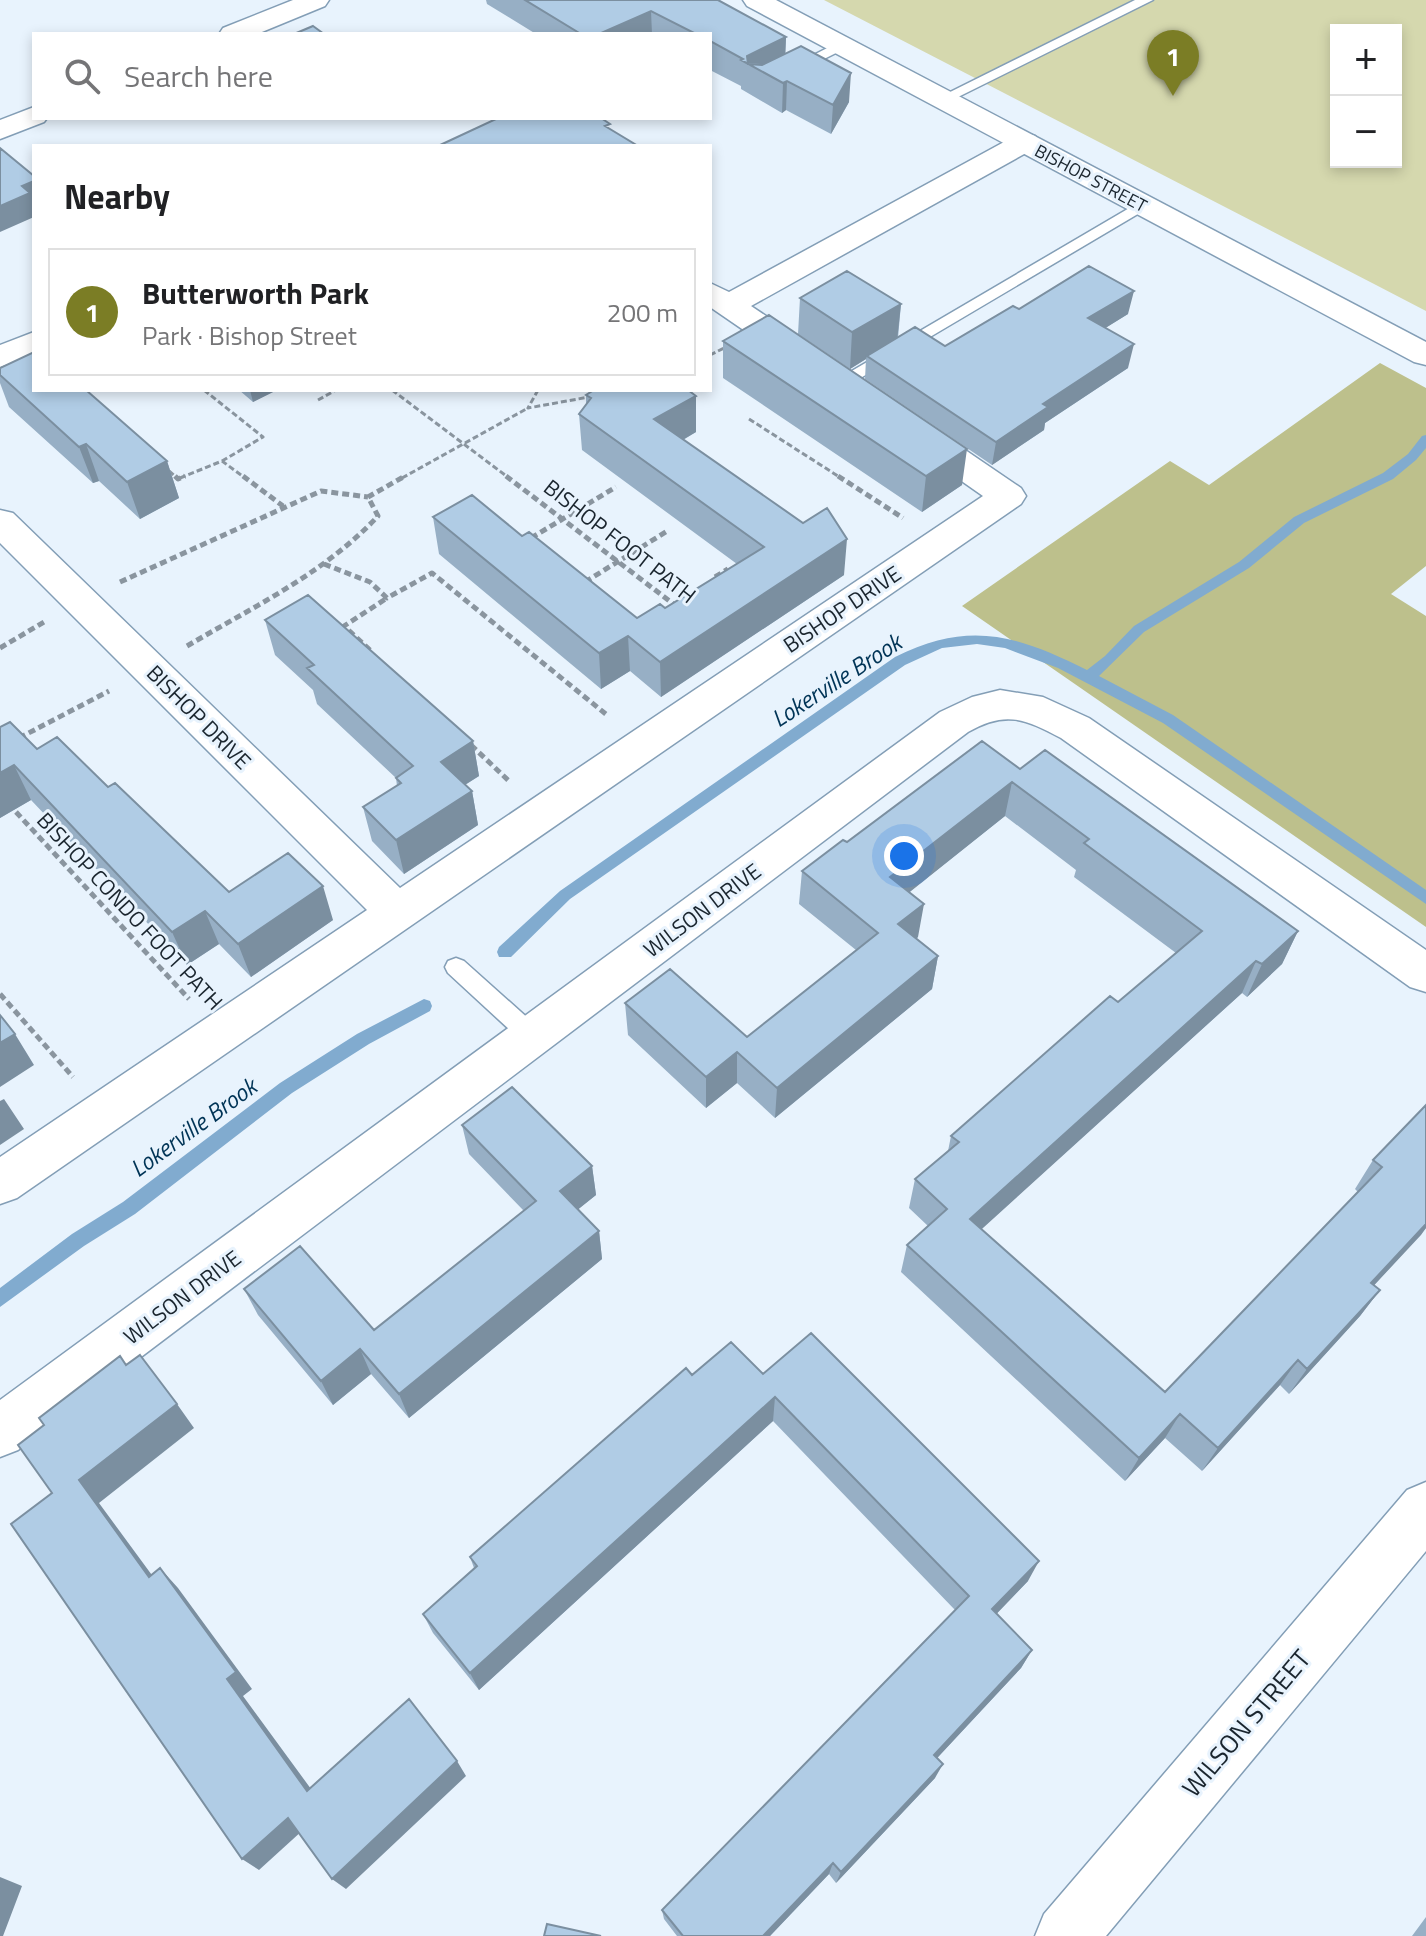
<!DOCTYPE html>
<html lang="en">
<head>
<meta charset="utf-8">
<style>
	:root { --surface:#fff; --page:#f6f6f6; --text:#202124; --muted:#757577; --line:#e0e0e0; --accent:#7b7d25 }
	body { margin:0; font-family:"Titillium Web",sans-serif; background:var(--page); color:var(--text) }
	.controls { position:absolute; right:24px; top:24px; display:grid; overflow:hidden; border-radius:0px; box-shadow:0 4px 12px #0003 }
	.controls button { width:72px; height:72px; display:grid; place-items:center; padding:0; border:0; border-bottom:2px solid var(--line); background:var(--surface); color:var(--text); font:40px sans-serif }
	.you { position:absolute; left:904px; top:856px; width:28px; height:28px; margin:-20px; border:6px solid #fff; border-radius:50%; background:#1a73e8; box-shadow:0 0 0 12px #1a73e833 }
	.badge { display:grid; place-items:center; width:52px; height:52px; border-radius:50%; background:var(--accent); color:#fff; font-size:26px; font-weight:700 }
	.pin { position:absolute; translate:-50% -66px; filter:drop-shadow(0 2px 4px #0008) }
	.pin::after { content:''; position:absolute; top:42px; width:28px; height:24px; background:inherit; clip-path:polygon(0 0,100% 0,50% 100%) }
	.list { margin:0; padding:0; list-style:none }
	h2 { display:flex; justify-content:space-between; align-items:center; height:104px; margin:0; padding:0 32px; font-size:34px }
	h2 small { font-size:26px; font-weight:400; color:var(--muted) }
	.list li { display:grid; grid-template-columns:52px 1fr auto; gap:24px; align-items:center; box-sizing:border-box; height:128px; margin:0 16px 16px; padding:0 16px; border:2px solid var(--line); border-radius:0px }
	.list b { display:block; font-size:30px; white-space:nowrap }
	.list p { margin:0; font-size:26px; white-space:nowrap; color:var(--muted) }
	.list em { font-size:26px; font-style:normal; color:var(--muted) }
	.icon { flex:none; width:44px; height:44px; fill:none; stroke:currentColor; stroke-width:2; stroke-linecap:round; stroke-linejoin:round }
	.map { position:relative; flex:none; width:1426px; height:1936px; overflow:hidden }
	.search { position:absolute; background:var(--surface); box-shadow:0 4px 12px #0003; left:32px; top:32px; width:680px; height:88px; display:flex; align-items:center; gap:20px; box-sizing:border-box; padding:0 28px; border-radius:0px; color:var(--muted); font-size:30px }
	.panel { position:absolute; background:var(--surface); box-shadow:0 4px 12px #0003; left:32px; top:144px; width:680px; height:248px; border-radius:0px }
	.map>svg:first-child { display:block }
</style>
</head>
<body>
<div class="map">
<svg width="1426" height="1936" viewBox="0 0 1426 1936">
	<rect width="100%" height="100%" fill="#e8f3fd"/>
	<!-- green -->
	<path fill="#d5d8ae" fill-rule="evenodd" d="M824,0H1426V311L1376,285ZM1336,30H1396V162H1336Z"/>
	<!-- forest -->
	<path fill="#bdc08c" d="M1380,363L1426,388V566L1391,594L1426,616V927L962,606L1170,461L1209,485Z"/>
	<g fill="none" stroke-linecap="round" stroke-linejoin="round">
		<!-- stream -->
		<path fill="#81abcf" fill-rule="evenodd" d="M1426,435V448L1416,460L1393,479L1304,523L1249,568L1144,632L1099,676L1173,715L1426,890V904L1163,723L1058,668L1005,648L977,644L942,648L905,665L570,899L511,957H499L497,952L499,947L560,891L895,657C970,620 1016,635 1087,670L1105,656L1134,626L1239,562L1294,517L1383,473L1408,454L1422,436Z
			M424,999L430,1001L432,1006L430,1011L369,1044L292,1093L135,1214L84,1246L0,1307V1288L72,1234L123,1202L280,1083L357,1034Z"/>
		<defs>
			<path id="service" d="M1135,0H1153L948,102L943,103L936,99Z
				M841,41L846,42V48L800,71L788,68Z
				M1143,200L1151,205L1148,208L847,386H835L833,382Z
				M456,958L464,961L540,1029L543,1036L540,1043L532,1046L524,1043L448,973L445,967L448,961Z"/>
			<path id="minor" d="M293,0H329L325,6L257,34H219L223,28Z
				M34,107V118H47L44,122L0,139V120Z
				M1025,133L1035,136L1040,142L1035,148L751,306L817,350L822,357L817,364L805,367L793,364L710,307V283L729,292L1015,136Z
				M34,332V354L0,367V345Z
				M915,421L927,424L1021,488L1026,496L1021,504L17,1198L0,1204V1157L367,910L0,543V510L13,513L400,888L983,496L903,440L898,432L903,424Z
				M1000,690L1043,697L1089,718L1426,950V992L1410,987L1061,738C1025,719 1006,710 968,732L18,1450L0,1457V1400L940,712L972,697Z
				M1426,1482V1551L1106,1936H1035L1044,1914L1407,1490Z"/>
			<path id="tertiary" d="M743,0H776L1426,342V365L1414,362L747,6Z"/>
		</defs>
		<!-- service casing -->
		<use href="#service" stroke="#839eb6" stroke-width="3"/>
		<!-- minor casing -->
		<use href="#minor" stroke="#839eb6" stroke-width="3"/>
		<!-- tertiary casing -->
		<use href="#tertiary" stroke="#839eb6" stroke-width="3"/>
		<!-- path-far1 -->
		<path stroke="#8a959f" stroke-width="3" stroke-dasharray="6 3" stroke-linecap="butt" d="M710,355L724,348
			M204,390L263,437L222,461
			M392,390L509,478
			M538,390L528,408L589,397
			M318,400L336,390
			M749,419L841,478
			M169,471L177,478
			M180,478L222,461L245,478
			M402,478L528,408"/>
		<!-- path -->
		<path stroke="#8a959f" stroke-width="5" stroke-dasharray="7 4" stroke-linecap="butt" d="M175,476L178,479L185,476
			M243,476L283,506
			M506,476L676,606
			M838,476L903,518
			M531,538L616,487
			M324,564L370,582L387,598L432,573L607,715
			M715,577L728,569
			M120,582L321,491L368,497
			M585,582L669,530
			M187,646C253,607 325,573 378,516L368,497L405,476
			M0,648L44,622
			M370,650L344,626L387,598
			M19,738L109,691
			M471,745L510,782
			M16,812L189,999
			M0,994L73,1077"/>
		<!-- service -->
		<use href="#service" fill="#fff" fill-rule="evenodd"/>
		<!-- minor -->
		<use href="#minor" fill="#fff" fill-rule="evenodd"/>
		<!-- tertiary -->
		<use href="#tertiary" fill="#fff" fill-rule="evenodd"/>
	</g>
	<!-- wall -->
	<path fill="#97afc5" d="M486,0H718L786,37L785,53L849,102L831,134L786,110L782,113L741,89V86L710,70V34H536L487,4Z
		M800,298L901,304L898,338L945,346L1019,309L1128,314L1105,328L1128,368L1045,423L1044,430L992,465L865,379L866,359L850,369L798,334Z
		M723,341L962,485L922,512L723,378Z
		M0,368L167,461L179,498L140,519L99,481L93,483L9,407L0,383Z
		M239,390H277L253,402Z
		M586,395L696,396V432L683,440L844,575L661,697L630,671L601,689L439,554L433,517L522,536L637,618L665,608L737,564L582,450L579,414L586,405Z
		M265,620L473,741L479,776L465,785L472,791L478,825L404,874L372,841L363,807L397,786L396,778L317,704L313,690L275,655Z
		M0,727L37,749L108,787L229,892L333,920L251,977L219,944L187,965L31,800L0,818Z
		M1020,769L1298,931L1282,964L1247,997L1242,993L981,1229L1165,1392L1358,1192L1355,1189L1373,1160L1426,1105V1228L1374,1285L1380,1290L1360,1316L1289,1394L1280,1385L1202,1471L1165,1438L1125,1481L901,1272L907,1245L928,1226L909,1208L915,1179L948,1151L951,1136L1118,1002L1176,953L1074,877L1076,870L1005,816L909,892L918,937L916,939L938,956L932,989L775,1118L737,1083L706,1108L628,1035L625,1003L747,1037L856,950L799,904L802,871L847,842Z
		M462,1125L592,1166L596,1195L578,1209L599,1231L602,1259L409,1418L371,1374L333,1405L258,1315L244,1289L374,1330L524,1211L469,1154Z
		M763,1374L1028,1581L996,1614L1032,1650L1021,1668L937,1758L935,1778L836,1883L829,1874L770,1936H677L664,1919L662,1910L955,1610L773,1421L479,1690L433,1633L423,1614L474,1568L470,1557L692,1375Z
		M1426,1917V1936H1412Z"/>
	<!-- shaded-wall -->
	<path fill="#7b8fa0" d="M651,11L652,34H599Z
		M786,37L785,66L747,63V56Z
		M851,73L849,102L831,134L833,105Z
		M787,81L786,110L782,113L783,83Z
		M34,181V217L0,232V206L22,186Z
		M712,193V226L710,228V194Z
		M1134,291L1128,314L1083,342L1088,318Z
		M901,304L897,341L867,356L866,359L850,369L852,332Z
		M1134,344L1128,368L1045,423L1044,430L992,465L996,442L1043,404Z
		M250,390H277L253,402Z
		M696,396V432L655,456L654,419Z
		M86,444L99,481L93,483L79,447Z
		M967,449L962,485L922,512L926,476Z
		M167,461L179,498L140,519L127,482Z
		M847,539L844,575L661,697L660,662Z
		M628,636L630,671L601,689L599,653Z
		M473,741L479,776L447,796L441,762Z
		M14,765L31,800L0,818V773Z
		M1012,782L1005,816L886,911L890,877Z
		M472,791L478,825L404,874L396,840Z
		M323,886L333,920L251,977L238,944Z
		M924,904L918,937L894,957L898,924Z
		M205,911L219,944L187,965L172,932Z
		M1298,931L1282,964L1247,997L1262,964Z
		M938,956L932,989L775,1118L777,1088Z
		M1256,961L1242,993L962,1247L970,1219Z
		M15,1034L34,1065L0,1087V1043Z
		M737,1052V1083L706,1108V1077Z
		M4,1099L24,1129L0,1145V1101Z
		M592,1166L596,1195L565,1220L560,1191Z
		M1426,1224V1228L1421,1235L1352,1309L1371,1283Z
		M599,1231L602,1259L409,1418L399,1394Z
		M1380,1290L1360,1316L1289,1394L1307,1369Z
		M360,1349L371,1374L333,1405L321,1381Z
		M1298,1360L1280,1385L1202,1471L1218,1448Z
		M775,1397L773,1421L479,1690L470,1673Z
		M177,1404L194,1428L99,1503L168,1597L149,1577L79,1480Z
		M1180,1414L1165,1438L1125,1481L1139,1458Z
		M1039,1561L1028,1581L983,1628L992,1609Z
		M160,1568L178,1588L252,1689L243,1696L322,1804L307,1791L227,1679Z
		M1032,1650L1021,1668L926,1770L934,1755Z
		M457,1761L466,1776L346,1889L332,1879Z
		M943,1764L935,1778L836,1883L841,1872Z
		M288,1818L303,1830L259,1870L242,1859Z
		M833,1863L829,1874L770,1936H763Z
		M0,1877L22,1886L3,1936H0Z"/>
	<!-- building -->
	<path fill="#b0cce5" stroke="#7b8fa0" stroke-width="2" d="M525,0H718L786,37L747,56L748,64L762,65L801,46L851,73L833,105L787,81L783,83L741,60L743,59L710,41V34H696L651,11L599,34H581Z
		M313,26L324,34H294Z
		M498,118H601L610,124L605,126L638,146H438Z
		M0,148L34,176V181L22,186L30,193L0,206Z
		M1089,266L1134,291L1088,318L1134,344L1043,404L1048,407L996,442L867,356L915,327L945,346L1013,306L1019,309Z
		M847,271L901,304L852,332L800,298Z
		M769,315L967,449L926,476L723,341Z
		M34,352V390H86L167,461L127,482L86,444L79,447L0,375V368Z
		M594,390H688L696,396L654,419L803,523L827,508L847,539L660,662L628,636L599,653L433,517L472,495L522,536L529,532L637,618L660,604L665,608L764,547L579,414L591,398L586,395Z
		M308,595L473,741L441,762L472,791L396,840L363,807L401,783L396,778L413,766L307,668L314,665L265,620Z
		M10,722L37,749L57,737L108,787L115,783L229,892L288,853L323,886L238,944L205,911L172,932L14,765L0,773V727Z
		M982,741L1020,769L1045,750L1298,931L1262,964L1256,961L970,1219L1165,1392L1382,1167L1373,1160L1426,1105V1224L1371,1283L1380,1290L1307,1369L1298,1360L1218,1448L1180,1414L1139,1458L907,1245L947,1209L915,1179L959,1142L951,1136L1110,996L1118,1002L1202,931L1084,843L1089,839L1012,782L890,877L924,904L898,924L938,956L777,1088L737,1052L706,1077L625,1003L670,969L747,1037L878,933L802,871L843,840L847,842Z
		M0,1015L15,1034L0,1043Z
		M512,1087L592,1166L560,1191L599,1231L399,1394L360,1349L321,1381L244,1289L300,1246L374,1330L536,1201L462,1125Z
		M811,1333L1039,1561L992,1609L1032,1650L934,1755L943,1764L841,1872L833,1863L763,1936H683L662,1910L969,1596L775,1397L470,1673L423,1614L477,1566L470,1557L686,1368L692,1375L731,1342L763,1374Z
		M140,1355L177,1404L79,1480L149,1577L160,1568L236,1672L227,1679L307,1791L409,1699L457,1761L332,1879L288,1818L242,1859L11,1524L52,1493L18,1445L44,1425L39,1418L120,1356L126,1365Z
		M547,1924L601,1936H544Z"/>
	<g text-anchor="middle" dominant-baseline="central" stroke-width="6" stroke-linejoin="round" paint-order="stroke">
		<!-- far-street labels -->
		<g font-size="18" fill="#1a252e" stroke="#e8f3fd">
			<text transform="translate(1091 178) rotate(28)">BISHOP STREET</text>
		</g>
		<!-- street labels -->
		<g font-size="22" fill="#1a252e" stroke="#e8f3fd">
			<text transform="translate(620 541) rotate(38)">BISHOP FOOT PATH</text>
			<text transform="translate(842 609) rotate(-34)">BISHOP DRIVE</text>
			<text transform="translate(199 717) rotate(45)">BISHOP DRIVE</text>
			<text transform="translate(702 910) rotate(-37)">WILSON DRIVE</text>
			<text transform="translate(130 911) rotate(47)">BISHOP CONDO FOOT PATH</text>
			<text transform="translate(182 1297) rotate(-37)">WILSON DRIVE</text>
		</g>
		<!-- water labels -->
		<g font-size="24" font-style="italic" fill="#003456" stroke="#e8f3fd">
			<text transform="translate(836 680) rotate(-33)">Lokerville Brook</text>
			<text transform="translate(193 1127) rotate(-36)">Lokerville Brook</text>
		</g>
		<!-- near-street labels -->
		<g font-size="26" fill="#1a252e" stroke="#e8f3fd">
			<text transform="translate(1246 1723) rotate(-50)">WILSON STREET</text>
		</g>
	</g>
</svg>
<div class="controls">
<button>+</button>
<button>−</button>
</div>
<div class="you"></div>
<div class="pin badge" style="left:1173px;top:96px">1</div>
<div class="search"><svg class="icon" aria-label="search" viewBox="0 0 24 24"><circle cx="10" cy="10" r="6"/><path d="M15 15l6 6"/></svg>Search here</div>
<section class="panel">
<h2>Nearby<small></small></h2>
<ul class="list">
<li><span class="badge">1</span><div><b>Butterworth Park</b><p>Park · Bishop Street</p></div><em>200 m</em></li>
</ul>
</section>
</div>
</body>
</html>
